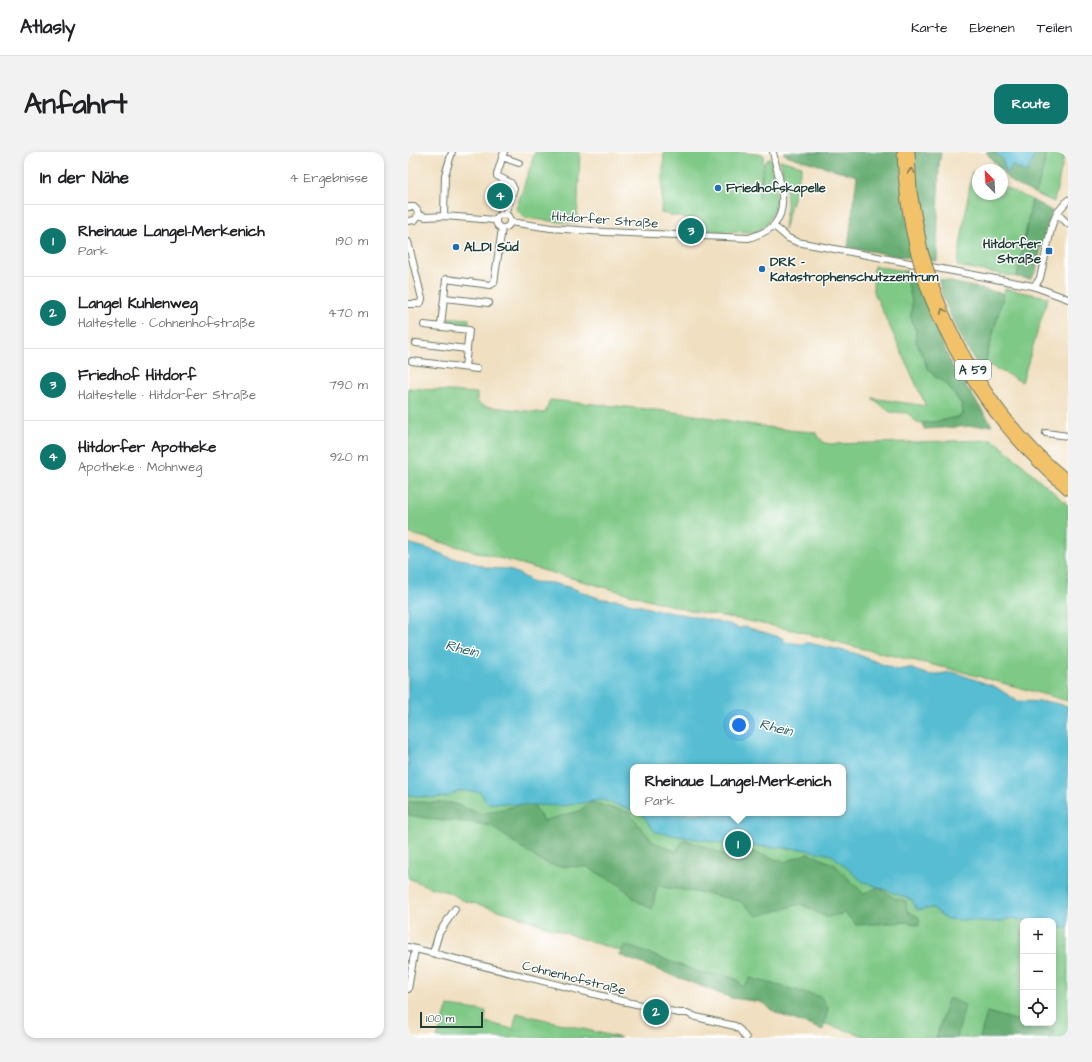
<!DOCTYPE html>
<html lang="de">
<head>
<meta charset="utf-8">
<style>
	:root { --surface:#fff; --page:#f2f2f2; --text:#202124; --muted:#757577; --line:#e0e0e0; --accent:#0f766e }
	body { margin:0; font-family:"Architects Daughter",sans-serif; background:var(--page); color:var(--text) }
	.controls { position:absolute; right:12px; bottom:12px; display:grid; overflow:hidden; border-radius:8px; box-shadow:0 2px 6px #0003 }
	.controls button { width:36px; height:36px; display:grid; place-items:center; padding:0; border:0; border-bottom:1px solid var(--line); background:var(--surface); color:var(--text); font:20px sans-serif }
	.compass { position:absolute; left:564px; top:12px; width:36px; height:36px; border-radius:50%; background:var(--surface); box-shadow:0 2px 6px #0003; rotate:336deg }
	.scale { position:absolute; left:12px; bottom:10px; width:63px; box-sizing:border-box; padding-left:4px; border:2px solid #1f3d34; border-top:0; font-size:11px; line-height:14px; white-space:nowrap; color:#1f3d34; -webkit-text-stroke:3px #fff; paint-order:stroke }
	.you { position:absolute; left:331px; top:573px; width:14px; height:14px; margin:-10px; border:3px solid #fff; border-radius:50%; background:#1a73e8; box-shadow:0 0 0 6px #1a73e833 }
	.badge { display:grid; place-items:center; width:26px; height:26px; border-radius:50%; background:var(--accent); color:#fff; font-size:13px; font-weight:700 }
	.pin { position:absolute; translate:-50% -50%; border:2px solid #fff; box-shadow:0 1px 4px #0006 }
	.popup { position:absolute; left:222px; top:612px; width:216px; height:52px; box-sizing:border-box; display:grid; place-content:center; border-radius:8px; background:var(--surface); filter:drop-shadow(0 1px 3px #0005); font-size:13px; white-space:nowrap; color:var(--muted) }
	.popup b { font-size:15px; color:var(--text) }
	.popup::after { content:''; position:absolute; left:50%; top:100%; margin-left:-8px; border:8px solid transparent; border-top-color:var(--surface) }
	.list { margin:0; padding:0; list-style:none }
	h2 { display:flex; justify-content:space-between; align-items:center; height:52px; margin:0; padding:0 16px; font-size:17px }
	h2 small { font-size:13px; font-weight:400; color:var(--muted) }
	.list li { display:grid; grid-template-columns:26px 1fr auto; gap:12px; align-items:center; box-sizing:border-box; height:72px; padding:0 16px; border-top:1px solid var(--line) }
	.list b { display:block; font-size:15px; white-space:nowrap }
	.list p { margin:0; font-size:13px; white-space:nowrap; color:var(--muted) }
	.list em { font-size:13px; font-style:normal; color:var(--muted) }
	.icon { flex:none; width:22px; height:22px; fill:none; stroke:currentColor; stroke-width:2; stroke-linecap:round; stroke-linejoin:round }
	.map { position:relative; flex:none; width:660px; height:886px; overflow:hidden; border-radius:12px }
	header { display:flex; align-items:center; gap:24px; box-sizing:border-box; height:56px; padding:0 20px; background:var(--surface); border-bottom:1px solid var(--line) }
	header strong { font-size:19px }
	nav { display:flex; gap:22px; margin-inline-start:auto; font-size:14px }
	.intro { display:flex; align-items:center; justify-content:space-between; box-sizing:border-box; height:96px; padding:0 24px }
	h1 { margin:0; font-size:28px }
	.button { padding:10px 18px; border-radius:12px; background:var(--accent); color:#fff; font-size:14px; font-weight:700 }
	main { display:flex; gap:24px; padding:0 24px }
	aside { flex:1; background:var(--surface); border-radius:12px; box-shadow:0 2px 6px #0003 }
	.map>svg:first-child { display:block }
</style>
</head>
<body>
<header>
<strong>Atlasly</strong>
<nav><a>Karte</a><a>Ebenen</a><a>Teilen</a></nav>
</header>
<div class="intro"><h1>Anfahrt</h1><a class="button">Route</a></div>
<main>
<aside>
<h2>In der Nähe<small>4 Ergebnisse</small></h2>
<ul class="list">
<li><span class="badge">1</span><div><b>Rheinaue Langel-Merkenich</b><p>Park</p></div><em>190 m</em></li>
<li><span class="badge">2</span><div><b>Langel Kuhlenweg</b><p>Haltestelle · Cohnenhofstraße</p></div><em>470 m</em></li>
<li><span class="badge">3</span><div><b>Friedhof Hitdorf</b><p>Haltestelle · Hitdorfer Straße</p></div><em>790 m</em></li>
<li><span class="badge">4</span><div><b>Hitdorfer Apotheke</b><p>Apotheke · Mohnweg</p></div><em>920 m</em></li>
</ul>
</aside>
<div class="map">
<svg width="660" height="886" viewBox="0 0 660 886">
	<rect width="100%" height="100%" fill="#fff"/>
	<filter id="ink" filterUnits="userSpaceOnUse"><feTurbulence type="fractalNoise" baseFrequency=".025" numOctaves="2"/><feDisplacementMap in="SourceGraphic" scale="8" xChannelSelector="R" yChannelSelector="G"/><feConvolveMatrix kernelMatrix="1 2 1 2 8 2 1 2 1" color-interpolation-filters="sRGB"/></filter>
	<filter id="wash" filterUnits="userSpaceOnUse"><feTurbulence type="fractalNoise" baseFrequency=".012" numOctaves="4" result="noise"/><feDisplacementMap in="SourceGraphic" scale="16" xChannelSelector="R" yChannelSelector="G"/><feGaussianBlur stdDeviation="0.9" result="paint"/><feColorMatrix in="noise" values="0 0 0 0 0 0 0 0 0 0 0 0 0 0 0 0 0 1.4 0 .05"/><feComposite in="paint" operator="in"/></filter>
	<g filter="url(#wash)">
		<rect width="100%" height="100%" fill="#f0dfc0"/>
		<!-- green -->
		<path fill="#7fc986" stroke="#4f835d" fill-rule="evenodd" d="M127,0H172L169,72L117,66L108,57Z
			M256,0H331L356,3L351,47L357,10L362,5L368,44L366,59L358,73L347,80L282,78L281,67L253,61Z
			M639,0H657L646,50L628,42Z
			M372,8L394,14L376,78L379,52L378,33Z
			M564,20L570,23V42H594V34L624,48L609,125L549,114Z
			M466,114L497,119L504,149L503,166L508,178V189L519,215L527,225L539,232L554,253L555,262C548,267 517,273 509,270C505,268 502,264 500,261L482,260L464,246L518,254L465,138Z
			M597,137L640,145L614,230L577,211Z
			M35,165L61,167L60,176L37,173Z
			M0,236L69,241V250L75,254L137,261L142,248C192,253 243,256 293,264C331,270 368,278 407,280L416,291L423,292L584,288L591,292L660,353V549L547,518L451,496L394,480L330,467L279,458L0,381Z
			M0,496L660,658V886H463L382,861L260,814L171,786L104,762L54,748L43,741L21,735L0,726ZM225,615H435V661H225ZM615,769H645V871H615Z
			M40,854L78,859L77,870L105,877L109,861L213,886H29Z"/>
		<!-- forest -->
		<path fill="#67ad73" stroke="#437554" d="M376,0H533L531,13L529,109L500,106L440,95L449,24L387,6L376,2Z
			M578,0H586L594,6L598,19H602L603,13L619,21L628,0H639L628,42C617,36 598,31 594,18H593Z
			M624,48L644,59L636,81L628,120L623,127L609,125Z
			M497,119L505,121L543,212L584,273L516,277L514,271L533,269L543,266L551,265L555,262L554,253L539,232L527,225L519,215L508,189V178L503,166L504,149Z
			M531,127L596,142L574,221C559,196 534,155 531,127Z
			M0,650L44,651L73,662L124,650L135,669L171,659L182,650L220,660L245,690L259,695L268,700L276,687L315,702L339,698L377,710L400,701L427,713L456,742L470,735L486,746L498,749L499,759L511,765V774L500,770L448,773L437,761L418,765L393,752L349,764L332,749L300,742L249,734L244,757L229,749L212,733L179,715L147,714L131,708L83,674L52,669L29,668L0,663Z
			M217,793L294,821L318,824L330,828L333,834H337L342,826L413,845L420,856L415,878L370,862L353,850L324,846L211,803Z
			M540,847H544L557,853L549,886H528Z
			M579,860L646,879L643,886H572Z"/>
		<!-- water -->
		<path fill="#56bdd3" stroke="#3a7d84" d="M586,0H628L619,21L604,13L600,21L598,19L594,6Z
			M0,391L24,398L43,406L58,408L80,416L100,417L113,423L125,430L145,431L164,436L193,447L210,448L252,459L279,463L321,472L330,476L338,475L375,486L377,490L392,492L401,491L446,501L489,518L501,516L521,523L545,520L588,535L609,549L642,550L660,554V777L645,774V769H618L605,766L589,770L538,767L525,756L509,758L504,748L454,729L424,703L394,697L318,692L247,680L233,661H435V615H225V658L194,648L154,654L79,651L72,640L51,639L39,645L25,646L0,643Z"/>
	</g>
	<g filter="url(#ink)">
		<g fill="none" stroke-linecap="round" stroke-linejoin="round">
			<defs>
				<path id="minor" d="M96,0L89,22V24L103,31L106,37L97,62
					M94,5L111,11
					M0,55H6C11,59 11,63 7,68L0,69
					M649,61L660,72
					M88 69a7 7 0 1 1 14 0a7 7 0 1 1-14 0Z
					M10,63L18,65L36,64L87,68
					M36,64L37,23L44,0
					M102,70L143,76L197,80L341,86C349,83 360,80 366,73C383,53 369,22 365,0
					M366,74L380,86L389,90L625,134L660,147
					M0,90L14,147L13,150L10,152H0
					M625,134L629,131L632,126L644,73L649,61L660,48
					M81,151L36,146L38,127L82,133L86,131L94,76
					M16,173L61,178L57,215
					M33,174L36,146
					M8,191L59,197
					M4,209L69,217
					M638,281L660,284
					M0,795L214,849L271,861H279L288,865L327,874L333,879L338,886
					M25,801L31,781L47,757
					M0,837L7,797"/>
				<path id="highway" d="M494,0C495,33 499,66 507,98
					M502,0L504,40L515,99
					M515,127C522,151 533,172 544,194C574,251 611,296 660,338
					M524,128C550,205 597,277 660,328"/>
			</defs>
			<!-- minor casing -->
			<use href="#minor" stroke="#687665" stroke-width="8"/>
			<!-- highway casing -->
			<use href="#highway" stroke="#687665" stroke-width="11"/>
			<!-- minor -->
			<use href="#minor" stroke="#fff" stroke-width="6"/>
			<!-- highway -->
			<use href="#highway" stroke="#f2c26a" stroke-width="9"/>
			<defs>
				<path id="highway-bridge" d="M507,98L515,127
					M515,99L524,128"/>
			</defs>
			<!-- highway-bridge casing -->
			<use href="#highway-bridge" stroke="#687665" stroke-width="11" stroke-linecap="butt"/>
			<!-- highway-bridge -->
			<use href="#highway-bridge" stroke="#f2c26a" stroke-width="9"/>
		</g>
		<!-- one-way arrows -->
		<defs><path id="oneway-chevron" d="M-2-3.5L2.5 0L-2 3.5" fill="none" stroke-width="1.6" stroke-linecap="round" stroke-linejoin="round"/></defs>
		<g stroke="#7e794c">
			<use href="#oneway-chevron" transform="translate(503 19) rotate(-93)"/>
			<use href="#oneway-chevron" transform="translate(535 159) rotate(-114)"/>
		</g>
	</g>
	<!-- markers -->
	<g fill="#1f6fb2" stroke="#fff" stroke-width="1.5">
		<circle cx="310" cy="36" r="4"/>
		<circle cx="48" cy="95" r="4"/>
		<rect x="637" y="95" width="8" height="8" rx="2"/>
		<circle cx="354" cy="117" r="4"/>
	</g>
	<g text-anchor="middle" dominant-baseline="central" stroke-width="3" stroke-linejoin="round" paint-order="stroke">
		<!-- shield labels -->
		<rect fill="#fff" stroke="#627771" stroke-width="1" x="547" y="208" width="36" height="20" rx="3"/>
		<g font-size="12" font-weight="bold" fill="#1f3d34">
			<text x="565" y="218">A 59</text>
		</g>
		<!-- poi labels -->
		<g font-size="13" font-weight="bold" fill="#1f3d34" stroke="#fff" text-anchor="start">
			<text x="318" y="36">Friedhofskapelle</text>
			<text x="633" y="92" text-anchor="end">Hitdorfer<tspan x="633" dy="15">Straße</tspan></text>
			<text x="56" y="95">ALDI Süd</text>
			<text x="362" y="110">DRK -<tspan x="362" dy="15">Katastrophenschutzzentrum</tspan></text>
		</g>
		<!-- street labels -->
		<g font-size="13" fill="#1f3d34" stroke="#fff">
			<text transform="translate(197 68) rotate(4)">Hitdorfer Straße</text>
			<text transform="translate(166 826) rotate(14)">Cohnenhofstraße</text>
		</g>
		<!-- water labels -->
		<g font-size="14" font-style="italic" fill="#306364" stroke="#fff">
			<text transform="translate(54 497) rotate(14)">Rhein</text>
			<text transform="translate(368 576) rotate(14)">Rhein</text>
		</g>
	</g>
</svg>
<div class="controls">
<button>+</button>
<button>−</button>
<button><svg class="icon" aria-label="locate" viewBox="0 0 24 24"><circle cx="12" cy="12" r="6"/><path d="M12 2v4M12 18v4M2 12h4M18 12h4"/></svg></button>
</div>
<svg class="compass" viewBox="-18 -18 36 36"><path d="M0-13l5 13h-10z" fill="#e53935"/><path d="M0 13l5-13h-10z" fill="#757577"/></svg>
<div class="scale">100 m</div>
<div class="you"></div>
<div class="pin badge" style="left:330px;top:692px">1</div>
<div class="popup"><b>Rheinaue Langel-Merkenich</b>Park</div>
<div class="pin badge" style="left:248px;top:860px">2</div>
<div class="pin badge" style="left:283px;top:79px">3</div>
<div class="pin badge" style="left:92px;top:44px">4</div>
</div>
</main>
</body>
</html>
